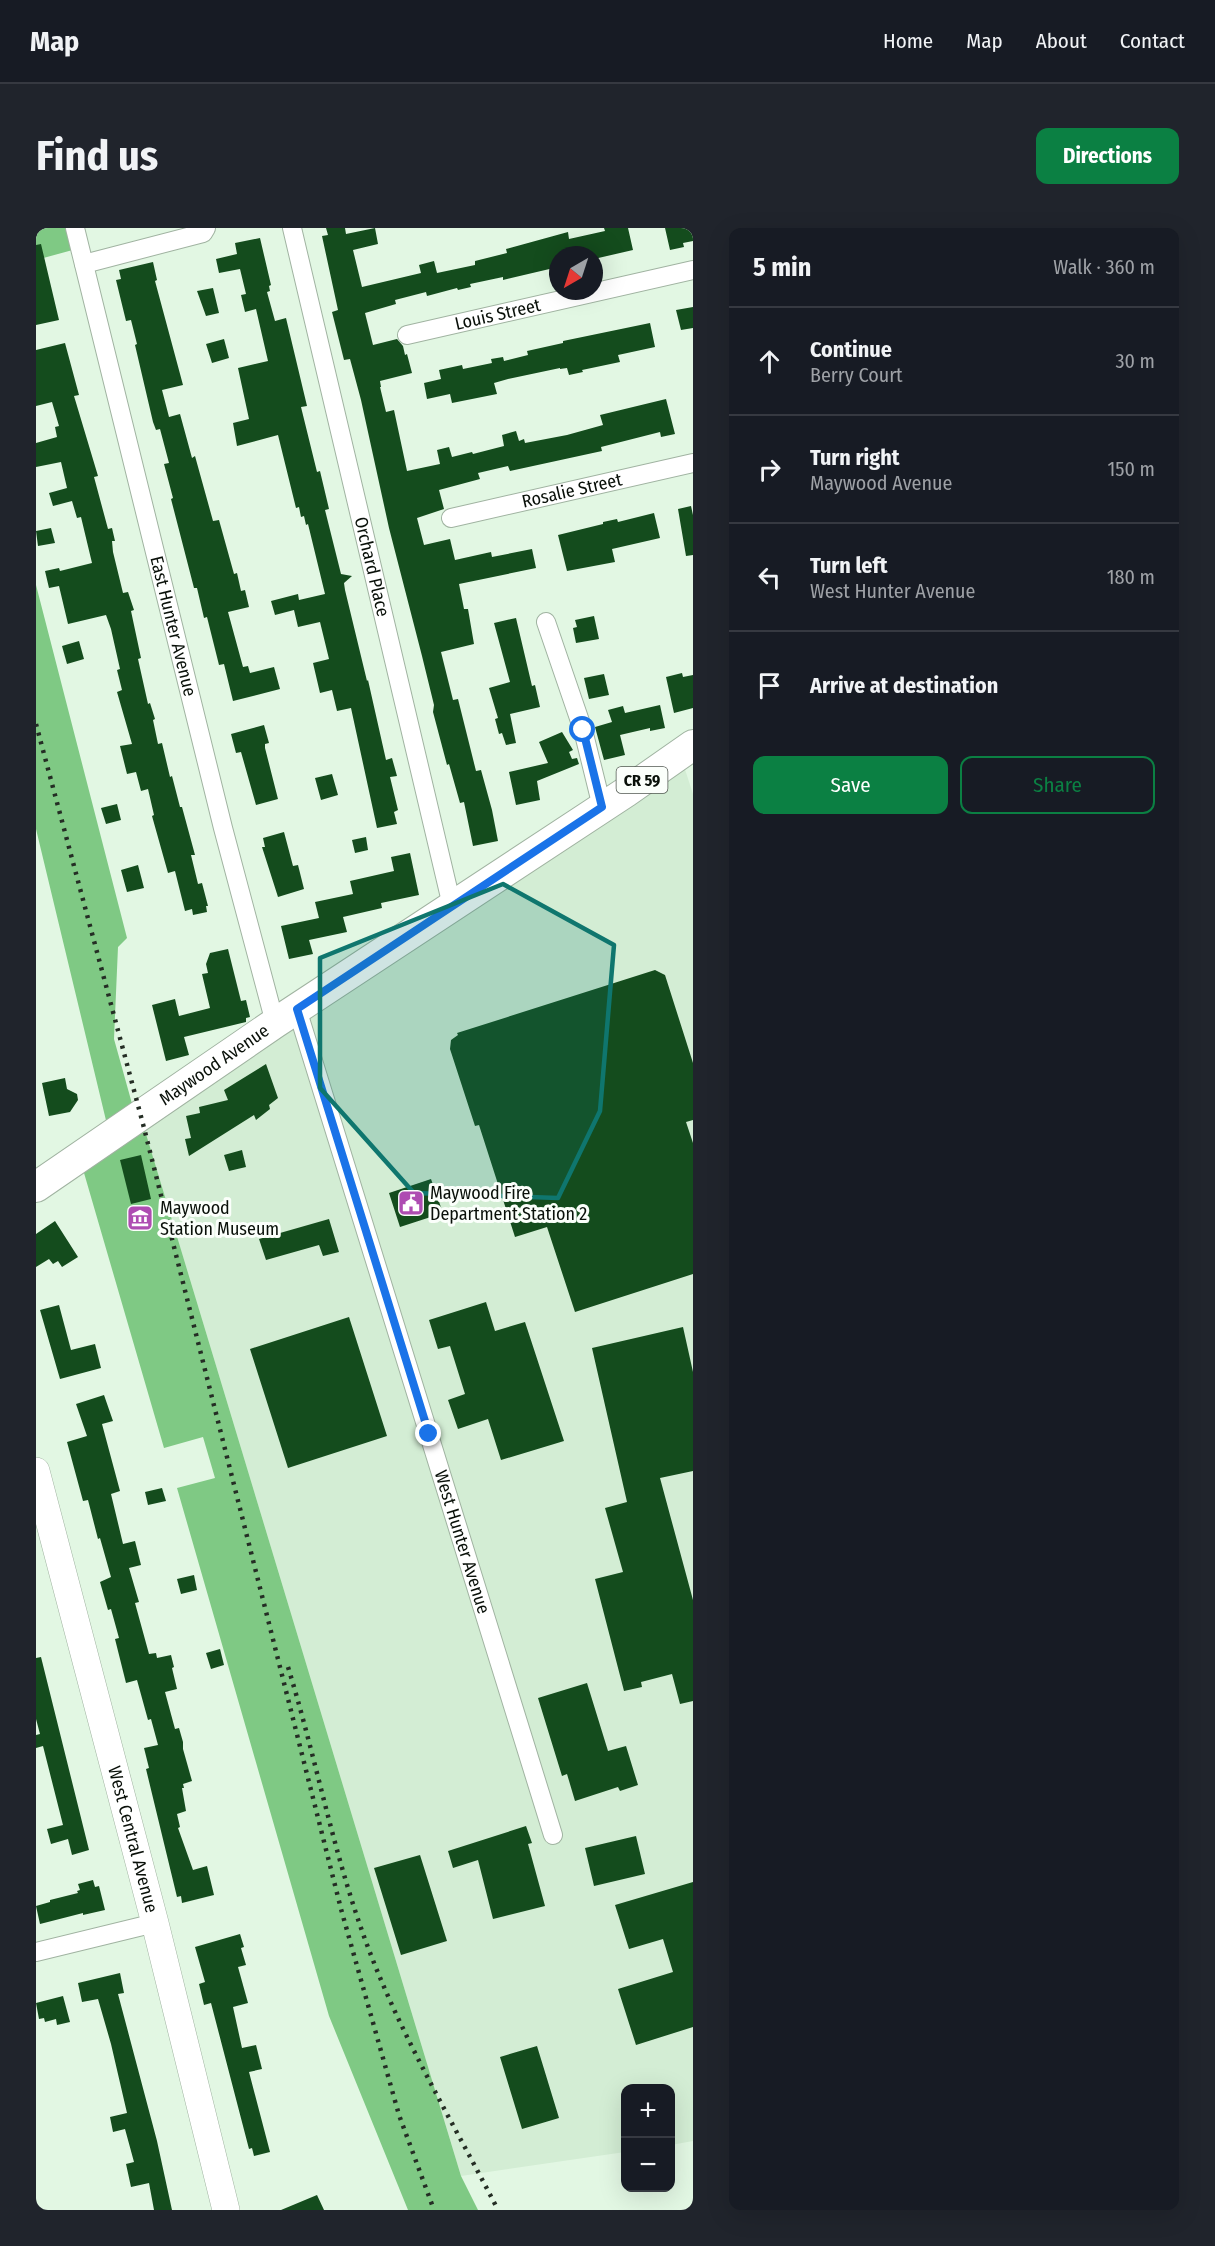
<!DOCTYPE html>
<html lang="en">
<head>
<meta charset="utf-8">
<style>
	:root { --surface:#171b24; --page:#20242c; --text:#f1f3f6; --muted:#9ea1a6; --line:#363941; --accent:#0b8043 }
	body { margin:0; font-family:"Fira Sans Condensed",sans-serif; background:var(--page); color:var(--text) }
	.controls { position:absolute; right:18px; bottom:18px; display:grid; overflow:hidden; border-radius:12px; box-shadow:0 6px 24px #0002 }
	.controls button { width:54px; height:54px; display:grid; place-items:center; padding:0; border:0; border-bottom:2px solid var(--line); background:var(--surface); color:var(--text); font:30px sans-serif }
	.compass { position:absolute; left:513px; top:18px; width:54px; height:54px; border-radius:50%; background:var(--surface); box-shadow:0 6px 24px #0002; rotate:219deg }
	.stop { position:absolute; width:18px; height:18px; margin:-14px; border:4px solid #1a73e8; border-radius:50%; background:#fff }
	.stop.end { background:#1a73e8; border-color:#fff; box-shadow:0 2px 6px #0008 }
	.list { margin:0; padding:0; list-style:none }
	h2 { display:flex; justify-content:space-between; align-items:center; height:78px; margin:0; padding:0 24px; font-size:26px }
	h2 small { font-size:20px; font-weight:400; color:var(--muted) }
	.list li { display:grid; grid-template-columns:39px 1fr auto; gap:18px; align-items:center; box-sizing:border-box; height:108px; padding:0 24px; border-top:2px solid var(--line) }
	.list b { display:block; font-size:22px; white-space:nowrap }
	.list p { margin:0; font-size:20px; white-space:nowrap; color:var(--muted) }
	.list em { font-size:20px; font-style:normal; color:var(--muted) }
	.actions { display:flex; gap:12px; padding:18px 24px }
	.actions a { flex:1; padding:14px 0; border:2px solid var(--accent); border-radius:12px; text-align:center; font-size:21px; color:var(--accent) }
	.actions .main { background:var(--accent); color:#fff }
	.icon { flex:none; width:33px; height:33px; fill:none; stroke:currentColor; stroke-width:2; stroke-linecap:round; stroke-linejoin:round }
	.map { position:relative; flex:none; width:657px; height:1982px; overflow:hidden; border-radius:12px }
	header { display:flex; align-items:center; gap:36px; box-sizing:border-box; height:84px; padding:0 30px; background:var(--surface); border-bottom:2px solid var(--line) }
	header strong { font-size:28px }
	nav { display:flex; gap:33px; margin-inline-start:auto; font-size:21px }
	.intro { display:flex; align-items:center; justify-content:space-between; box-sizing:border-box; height:144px; padding:0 36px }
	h1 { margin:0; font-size:42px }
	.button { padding:15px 27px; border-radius:12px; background:var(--accent); color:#fff; font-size:21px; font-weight:700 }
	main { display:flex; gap:36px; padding:0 36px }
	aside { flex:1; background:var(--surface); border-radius:12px; box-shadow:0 6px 24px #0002 }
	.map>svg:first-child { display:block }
</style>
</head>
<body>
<header>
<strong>Map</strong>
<nav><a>Home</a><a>Map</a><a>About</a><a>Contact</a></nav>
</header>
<div class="intro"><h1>Find us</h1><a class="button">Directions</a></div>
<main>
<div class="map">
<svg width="657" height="1982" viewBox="0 0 657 1982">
	<rect width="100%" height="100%" fill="#e2f7e3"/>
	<!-- built -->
	<path fill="#d3edd4" d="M644,526L657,566V1913L635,1917L634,1860H590L589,1924L425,1948L107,896Z"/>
	<!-- forest -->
	<path fill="#7fc984" d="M0,0H39L44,20L0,32Z
		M0,357L91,710L82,719L78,811L100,890L74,909L0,601Z
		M107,896L425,1948L442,1982H372L293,1788L141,1260L179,1250L167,1209L128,1220L46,938Z"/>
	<!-- building -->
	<path fill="#144c1d" d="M290,0H309L310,6L339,0L342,16L317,22L326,59L385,45L383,37L398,33L401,45L439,37V33L471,25L470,21L532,4L533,11L569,3L568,0H592L597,22L558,31V27H522V39L467,52V49L434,56L435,59L422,62L421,60L391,68L390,64L359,72L360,76L329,85L337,117L361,111L367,118L369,127L371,126L376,145L344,153L345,159H344L350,184L358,182L371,243L404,236L401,222L413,219L416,229L436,224L437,226L468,218L466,207L480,203L483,213L488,211L489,215L531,207L567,197L564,187L630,171L639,206L625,209L624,204L565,219L566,223L474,243L472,238L442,245L444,251L403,262L408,281L381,290L388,317L414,311L419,332L455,324L456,329L496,321L500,340L423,356L428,381H432L438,416L405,424L417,472L422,471L440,543L445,542L456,582L462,613L437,618L428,574L424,575L413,536L411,537L397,484L398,477L386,428L353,300L325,172L314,131L308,132L296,84L302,82L286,8L292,7Z
		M629,0H657V13L647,15L648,19L634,22Z
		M224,10L235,57L233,58L234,63L231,64L239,93L250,90L271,178L265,179L281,244L284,243L293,281L289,282L305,346L316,348L308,355L309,362L331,453L332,452L350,532L356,530L361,548L354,549L362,582L358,584L361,596L341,600L315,480L301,483L296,462L284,465L277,435L293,431L284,394L262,399L258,382L239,387L235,373L262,366L263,372L289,366L272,296L270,297L268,288L265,289L263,279L260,280L242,207L201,218L197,195L213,191L202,140L232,133L220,81L209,84L205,67L210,66L204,41L183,45L180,31L201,26L199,15Z
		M5,16L23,92L0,97V17Z
		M117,34L121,52L119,53L147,157L126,162L133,189L144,186L156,230L159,228L177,293L183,292L198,346L201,345L205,363L209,362L213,379L192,384L207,439L212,438L214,445L238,439L244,461L197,473L188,436L183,437L171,389L168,390L161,360H158L135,271L137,270L128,236L133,235L124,201L120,202L117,194L99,117L101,116L95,92L90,93L80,52L85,51L83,42Z
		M177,60L183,85L170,88L161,63Z
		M657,79V100L645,102L640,82Z
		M614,95L619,119L582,127L584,134L546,142L547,144L533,147L531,140L524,141V140L472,151L458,155L461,166L416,175L414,166L391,171L388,155L405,151L403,142L426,137L427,141L456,135L455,131L467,129L468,133L492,127L491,123L527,115V113Z
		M188,111L193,130L176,135L170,116Z
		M29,115L43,167L38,168L62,248L58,249L72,301L76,300L79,313H76L77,324L87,365L92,364L98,382L95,383L105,430L102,431L112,476L114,475L119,491L117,492L122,516L126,515L134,549L136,548L144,579H146L159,627H155L162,656L166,655L172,678H170L171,684L157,687L156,681L149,683L139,643L132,645L116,588L118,587L112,561L105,563L100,544L91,546L84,518L96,516L81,464L86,462L81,442L84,441L75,401L70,387L32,396L23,358L13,360L9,343L23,340L24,343L56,335L45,289L41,290L36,273L17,278L13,265L31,260L25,234L0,239V215L21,209L19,199L23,198L16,174L0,178V122Z
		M655,278L657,287V327L650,328L642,281Z
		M618,285L624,310L576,321L579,334L531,343L522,307L567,296V294L581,291L582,294Z
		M15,300L19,315L2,318L0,303Z
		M558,388L563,411L540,415L537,400L541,399L539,392Z
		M480,390L496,458L499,457L504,479L474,486L480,515L470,517L466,505L463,506L459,491L462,490L453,460L474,454L458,395Z
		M43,413L48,431L31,436L26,418Z
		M646,445L647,449L657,447V480L638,485L630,449Z
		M568,446L573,467L553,471L548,450Z
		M624,477L629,500L614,503V500L584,507L589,527L568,532L559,499L576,494L572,482L587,478L589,485Z
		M228,497L233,515L229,516V520L242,571L220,577L205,524L200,525L195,506Z
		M526,504L537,522L533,524L536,531L541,530L543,536L501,553L504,572L480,577L473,544L512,535L503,514Z
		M296,546L302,567L285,572L279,550Z
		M81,576L85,592L70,596L65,580Z
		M248,604L257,638L262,637L268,661L242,669L226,619H229L227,610Z
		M330,609L332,622L319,625L316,612Z
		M374,625L383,667L345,675L346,680L307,689L311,704L273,712L277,726L253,731L245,698L283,690L279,674L317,666L314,653L358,643L355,629Z
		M102,637L108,660L91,664L85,642Z
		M192,721L205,773L210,772L214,789L210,790V794L148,809L153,827L130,833L116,777L139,771L143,788L174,780L166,746L172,745L170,736L174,725Z
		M619,742L629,747L657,835V892L650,894L657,915V1046L539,1084L511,999L479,1009L443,897L439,898L414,821L415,812L422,807L421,805Z
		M230,836L242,870L233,877L234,881L220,892L218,887L153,928L149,911L155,910L150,888L164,885L163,879L192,872L188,862Z
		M29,850L31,861L41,866L42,872L34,884L13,888L6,855Z
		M206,922L210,939L193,943L188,927Z
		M105,927L115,971L95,976L84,932Z
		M395,951L407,985L364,999L353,965Z
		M293,991L303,1024L287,1028L283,1017L230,1032L223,1011Z
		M19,993L42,1029L26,1039L22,1033L17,1036L13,1031L0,1039V1006Z
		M450,1074L459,1103L489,1094L528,1213L465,1232L452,1191L422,1201L412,1172L429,1166L414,1118L402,1121L393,1092Z
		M23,1077L35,1122L59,1116L65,1140L24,1151L4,1082Z
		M313,1089L351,1208L252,1240L214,1121Z
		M647,1099L657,1144V1243L624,1250L657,1372V1473L644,1476L636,1446L605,1454L606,1459L588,1463L559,1351L587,1344L569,1280L591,1274L556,1120Z
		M68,1167L77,1193L66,1196L84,1263L75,1266L87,1316L99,1313L105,1337L93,1340L103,1374L99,1375L113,1426L120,1425L121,1430L135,1427L138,1439L136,1440L141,1461L129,1464L139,1501L143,1500L147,1514V1521L156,1553L147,1556L148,1560H146L150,1583L141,1586L144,1599L142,1600L157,1642L171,1638L178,1667L146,1675L145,1668L141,1669L110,1541L113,1540L108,1520L122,1517L115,1491L112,1492L101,1452L90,1455L79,1411L83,1410L75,1381L72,1382L64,1354L75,1349L64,1310L62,1311L52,1272L47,1273L31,1214L51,1208L40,1176Z
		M126,1260L130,1273L112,1277L109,1264Z
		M158,1347L161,1362L145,1366L141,1351Z
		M184,1421L188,1437L175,1441L170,1425Z
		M5,1429L53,1622L36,1627L32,1611L15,1616L11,1601L27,1597L7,1518L0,1520V1507L4,1506L0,1491V1430Z
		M551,1455L572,1523L590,1518L602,1557L584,1563L582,1559L539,1573L531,1546L526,1548L502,1470Z
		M490,1598L496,1615L492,1616L509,1678L457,1691L442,1632L417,1640L412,1623Z
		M600,1608L609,1646L558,1658L549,1620Z
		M384,1627L411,1713L365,1727L338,1640Z
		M57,1652L59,1659L63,1658L69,1682L47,1687V1685L4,1696L0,1678L14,1674V1672L42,1665L41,1663L44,1662L42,1656Z
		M657,1654V1799L600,1817L582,1761L637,1744L627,1711L593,1721L579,1677Z
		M204,1706L208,1719L205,1720L210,1737L202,1739L212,1775L197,1779L206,1820L220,1817L226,1841L213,1844L234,1924L218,1928L216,1920L213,1921L175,1775L168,1777L163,1756L169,1754L159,1719Z
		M84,1745L88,1765L82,1766L121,1913L136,1982H118L113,1955L95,1959L90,1936L98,1934L89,1901L77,1904L74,1889L91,1885L75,1816L62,1771L46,1774L42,1755Z
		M27,1768L34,1794L21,1797L20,1791L9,1794L8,1790L3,1791L0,1775Z
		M501,1818L523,1890L486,1901L464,1829Z
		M281,1967L288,1982H245Z"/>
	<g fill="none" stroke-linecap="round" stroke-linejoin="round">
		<defs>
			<g id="street">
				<path id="s1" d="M39,0L187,600L239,795"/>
				<path id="s2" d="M256,0L416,678"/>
				<path d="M48,36L167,5L170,0"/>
				<path id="s3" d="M371,107L657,42"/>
				<path id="s4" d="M415,290L657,235"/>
				<path d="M510,394L547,502L566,579"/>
				<path id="s5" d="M261,781L517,1607"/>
				<path d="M0,1724L119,1695"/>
			</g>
			<g id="secondary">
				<path id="s6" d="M0,1243L119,1695L190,1982"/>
			</g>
			<g id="primary">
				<path id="s7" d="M0,959L239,795L590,564L657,517"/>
			</g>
		</defs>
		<!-- street casing -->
		<use href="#street" stroke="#a0b3a1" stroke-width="20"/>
		<!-- secondary casing -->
		<use href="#secondary" stroke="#a0b3a1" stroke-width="28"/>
		<!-- primary casing -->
		<use href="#primary" stroke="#a0b3a1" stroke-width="32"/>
		<!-- street -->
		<use href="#street" stroke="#fff" stroke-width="18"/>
		<!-- secondary -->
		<use href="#secondary" stroke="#fff" stroke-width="27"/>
		<!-- primary -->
		<use href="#primary" stroke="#fff" stroke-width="30"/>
		<!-- rail -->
		<path stroke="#242d24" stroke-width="4.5" stroke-dasharray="3 6" stroke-linecap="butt" d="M0,496L107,896L305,1681L363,1887L398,1982
			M252,1439C281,1533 298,1630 333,1722C367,1812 418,1896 462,1982"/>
	</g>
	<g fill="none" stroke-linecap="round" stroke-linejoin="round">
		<!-- route -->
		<path stroke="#1a73e8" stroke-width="8" d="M393,1206L261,781L566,579L547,502"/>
	</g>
	<!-- marked area -->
	<path fill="#0f766e" fill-opacity="0.2" stroke="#0f766e" stroke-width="4.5" stroke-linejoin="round" d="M467,656L578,717L564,883L522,970L378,965L284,860V730Z"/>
	<!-- icons -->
	<defs>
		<symbol id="civic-square" viewBox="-11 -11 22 22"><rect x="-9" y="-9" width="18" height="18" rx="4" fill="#ae4cb2" stroke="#fbfffb"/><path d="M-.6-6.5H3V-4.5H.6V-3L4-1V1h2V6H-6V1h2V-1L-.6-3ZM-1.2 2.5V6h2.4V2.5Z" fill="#fff"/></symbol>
		<symbol id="museum-square" viewBox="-11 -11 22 22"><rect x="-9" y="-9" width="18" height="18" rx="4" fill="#ae4cb2" stroke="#fbfffb"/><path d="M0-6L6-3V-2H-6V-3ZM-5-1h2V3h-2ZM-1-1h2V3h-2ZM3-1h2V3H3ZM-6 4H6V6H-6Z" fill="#fff"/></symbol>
	</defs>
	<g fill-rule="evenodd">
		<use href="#civic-square" x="360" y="960" width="30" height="30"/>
		<use href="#museum-square" x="89" y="975" width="30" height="30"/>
	</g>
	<g text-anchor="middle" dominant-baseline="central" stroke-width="6" stroke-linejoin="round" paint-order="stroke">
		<!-- shield labels -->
		<rect fill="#fbfffb" stroke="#525852" stroke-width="1.5" x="580.5" y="539" width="51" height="26" rx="4.5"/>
		<g font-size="16" font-weight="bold" fill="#091009">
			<text x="606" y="552">CR 59</text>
		</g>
		<!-- street labels -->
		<g font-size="18" fill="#091009" stroke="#fbfffb">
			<text stroke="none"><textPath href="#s3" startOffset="93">Louis Street</textPath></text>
			<text stroke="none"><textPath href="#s4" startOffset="124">Rosalie Street</textPath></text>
			<text stroke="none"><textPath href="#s2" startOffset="348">Orchard Place</textPath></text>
			<text stroke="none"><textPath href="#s1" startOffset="410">East Hunter Avenue</textPath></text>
			<text stroke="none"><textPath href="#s7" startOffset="216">Maywood Avenue</textPath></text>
			<text stroke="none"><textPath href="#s5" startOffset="558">West Hunter Avenue</textPath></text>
			<text stroke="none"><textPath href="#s6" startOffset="381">West Central Avenue</textPath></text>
		</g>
		<!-- poi labels -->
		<g font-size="18" fill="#091009" stroke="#fbfffb" text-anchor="start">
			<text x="394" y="965">Maywood Fire<tspan x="394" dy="21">Department Station 2</tspan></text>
			<text x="124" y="980">Maywood<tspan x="124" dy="21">Station Museum</tspan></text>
		</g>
	</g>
</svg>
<div class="controls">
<button>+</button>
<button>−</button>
</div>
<svg class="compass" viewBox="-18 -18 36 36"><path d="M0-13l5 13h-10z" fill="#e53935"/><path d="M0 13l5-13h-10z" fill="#9ea1a6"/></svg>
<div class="stop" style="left:547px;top:502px"></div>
<div class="stop end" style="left:393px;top:1206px"></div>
</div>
<aside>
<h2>5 min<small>Walk · 360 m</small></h2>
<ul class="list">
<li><svg class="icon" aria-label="ahead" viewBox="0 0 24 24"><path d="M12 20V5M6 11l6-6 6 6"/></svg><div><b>Continue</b><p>Berry Court</p></div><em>30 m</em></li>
<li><svg class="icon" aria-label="right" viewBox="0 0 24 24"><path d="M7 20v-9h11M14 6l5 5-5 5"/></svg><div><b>Turn right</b><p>Maywood Avenue</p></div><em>150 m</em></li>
<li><svg class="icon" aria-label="left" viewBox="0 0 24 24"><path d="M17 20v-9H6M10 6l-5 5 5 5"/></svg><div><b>Turn left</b><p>West Hunter Avenue</p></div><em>180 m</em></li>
<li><svg class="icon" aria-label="arrive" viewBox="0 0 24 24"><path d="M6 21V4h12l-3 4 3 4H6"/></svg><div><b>Arrive at destination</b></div></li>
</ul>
<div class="actions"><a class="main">Save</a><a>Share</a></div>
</aside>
</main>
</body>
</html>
